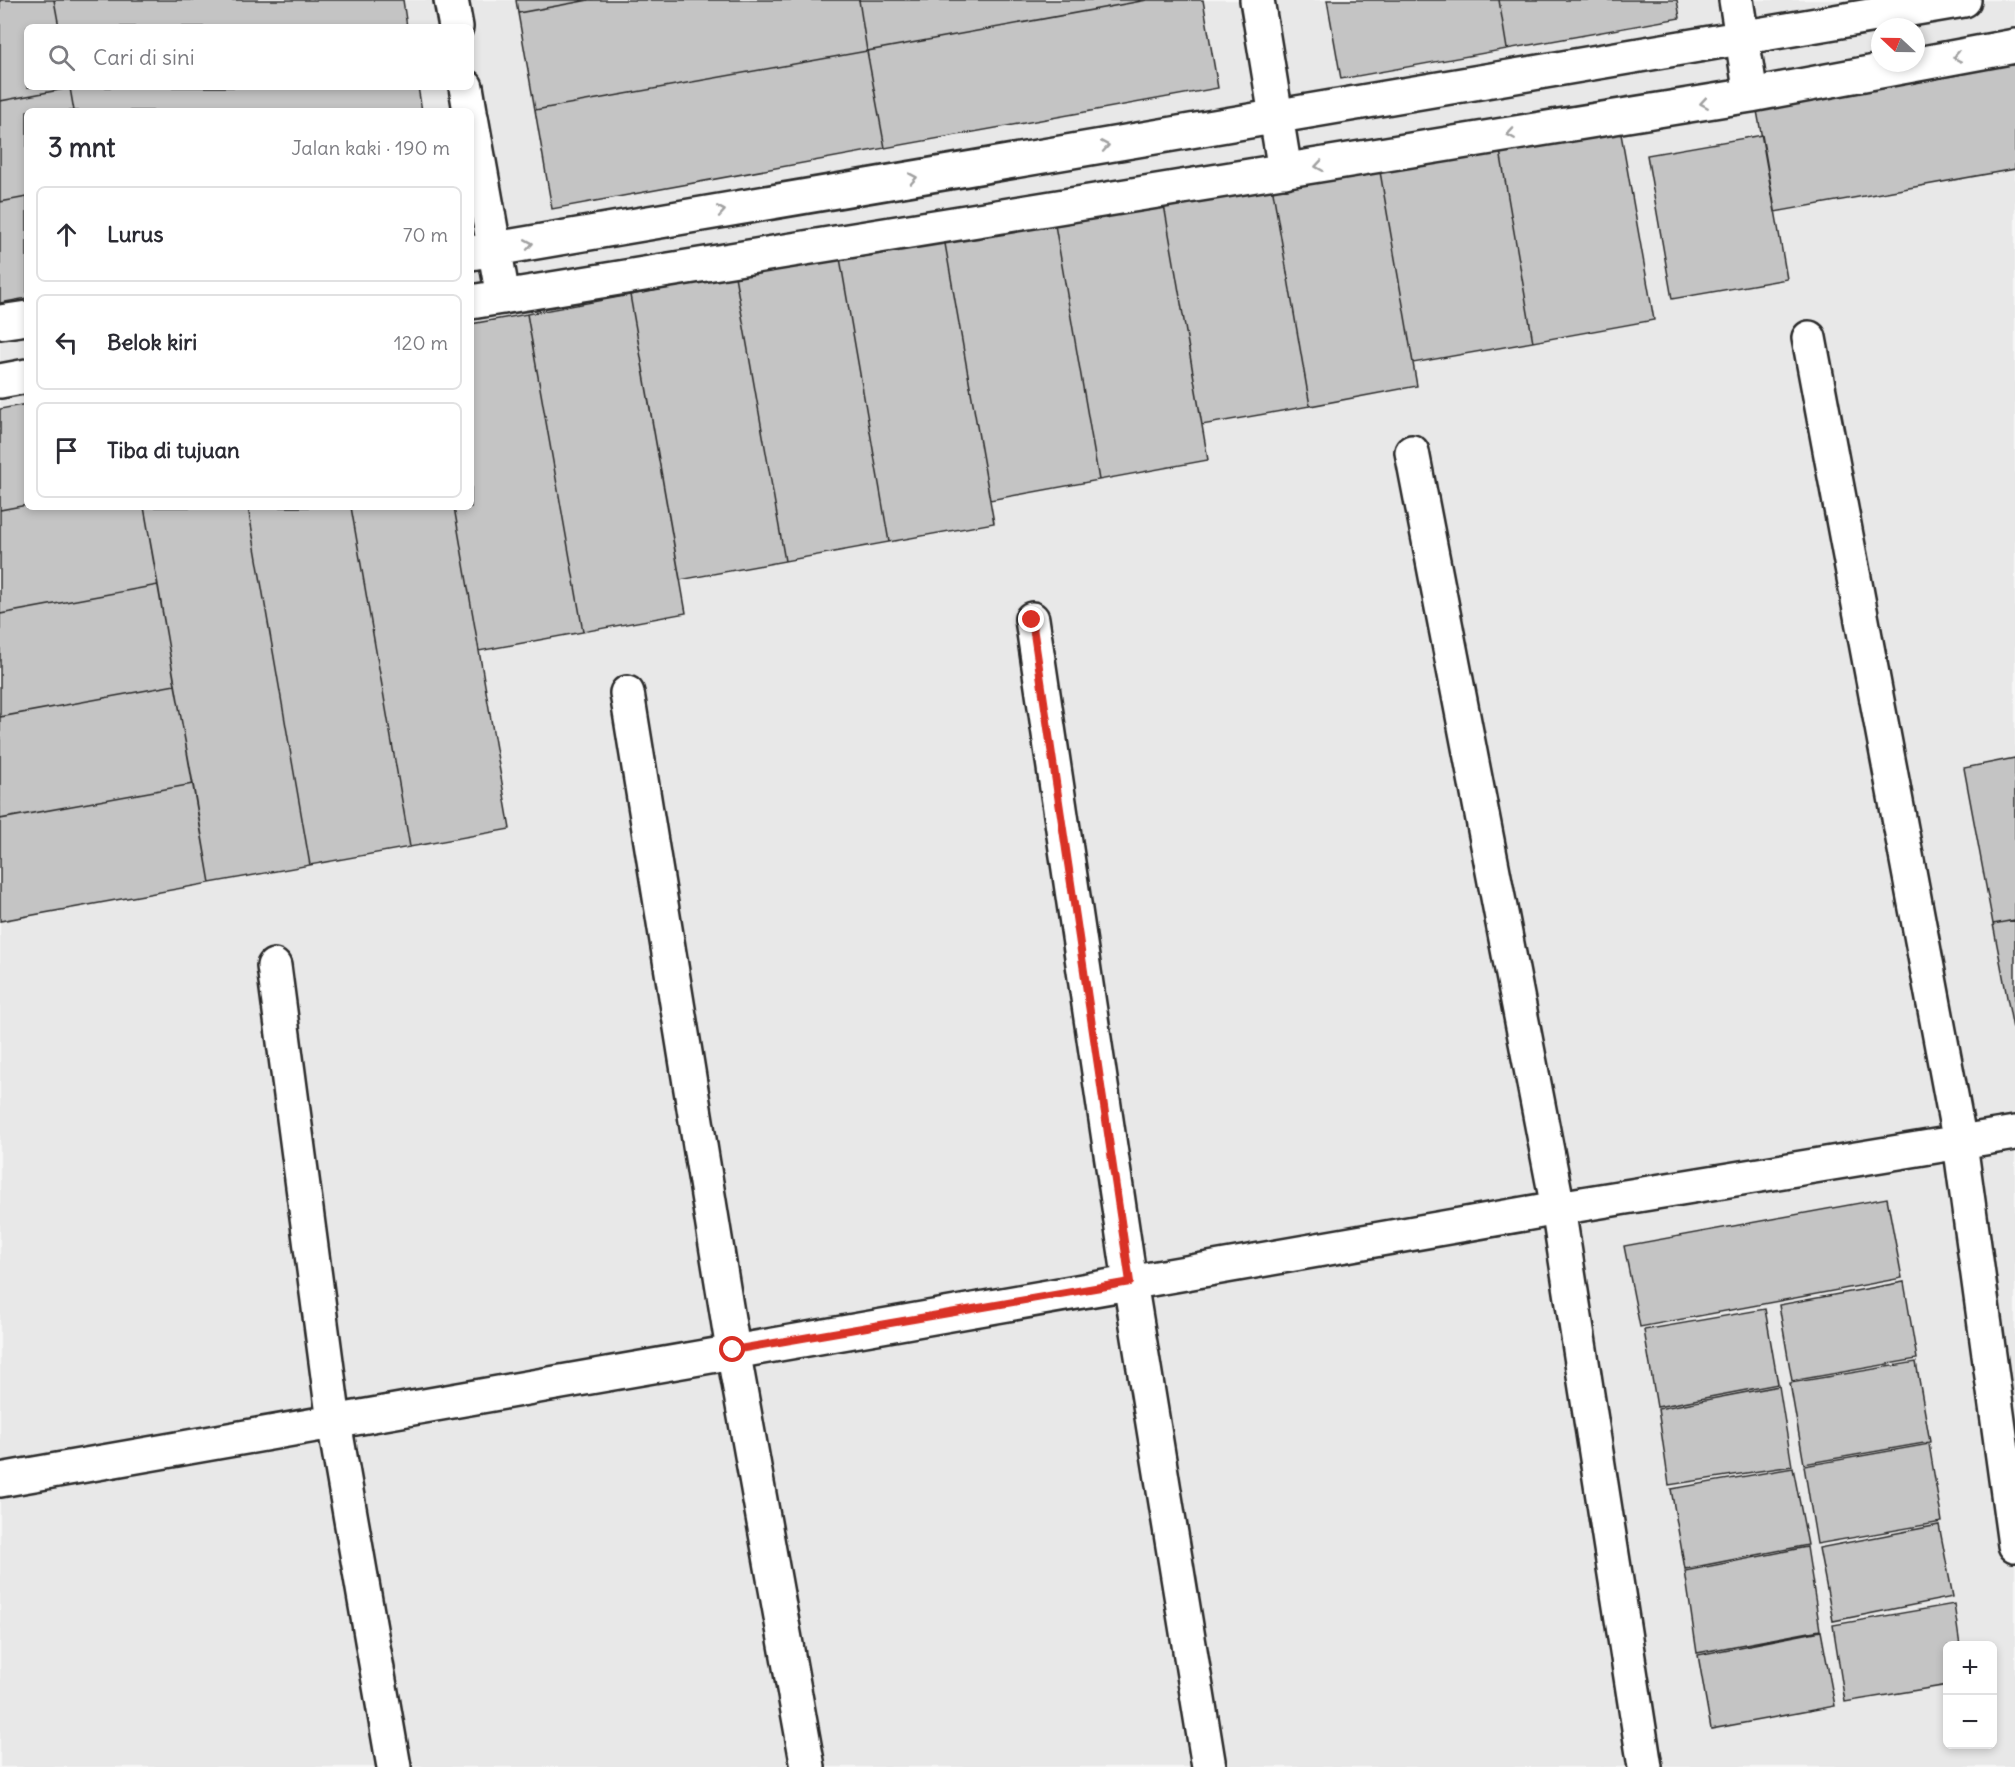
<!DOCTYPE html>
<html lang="id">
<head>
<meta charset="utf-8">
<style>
	:root { --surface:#fff; --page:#f7f7f7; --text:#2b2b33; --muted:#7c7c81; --line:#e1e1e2 }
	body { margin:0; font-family:Delius,sans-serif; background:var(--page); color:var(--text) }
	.controls { position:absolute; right:18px; bottom:18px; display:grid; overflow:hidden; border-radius:9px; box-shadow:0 3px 9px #0003 }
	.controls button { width:54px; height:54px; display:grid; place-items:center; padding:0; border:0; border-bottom:2px solid var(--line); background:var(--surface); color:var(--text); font:30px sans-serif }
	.compass { position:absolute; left:1871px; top:18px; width:54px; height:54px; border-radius:50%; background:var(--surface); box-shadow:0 3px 9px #0003; rotate:292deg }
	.stop { position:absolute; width:18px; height:18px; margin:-14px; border:4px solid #d93025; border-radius:50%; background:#fff }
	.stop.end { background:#d93025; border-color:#fff; box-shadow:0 2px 6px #0008 }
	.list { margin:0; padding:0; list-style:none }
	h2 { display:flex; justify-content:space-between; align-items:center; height:78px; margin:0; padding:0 24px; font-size:26px }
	h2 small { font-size:20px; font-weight:400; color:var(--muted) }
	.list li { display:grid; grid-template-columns:39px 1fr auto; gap:18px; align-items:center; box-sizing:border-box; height:96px; margin:0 12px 12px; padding:0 12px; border:2px solid var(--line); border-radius:9px }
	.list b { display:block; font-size:22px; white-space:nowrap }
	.list em { font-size:20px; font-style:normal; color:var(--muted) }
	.icon { flex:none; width:33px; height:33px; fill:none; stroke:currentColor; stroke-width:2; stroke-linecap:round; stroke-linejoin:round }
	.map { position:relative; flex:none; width:2015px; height:1767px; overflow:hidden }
	.search { position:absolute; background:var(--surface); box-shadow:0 3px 9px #0003; left:24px; top:24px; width:450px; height:66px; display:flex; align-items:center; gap:15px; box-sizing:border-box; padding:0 21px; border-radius:9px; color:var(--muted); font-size:22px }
	.panel { position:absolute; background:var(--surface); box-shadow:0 3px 9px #0003; left:24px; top:108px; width:450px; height:402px; border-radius:9px }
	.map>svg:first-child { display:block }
</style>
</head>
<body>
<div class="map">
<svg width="2015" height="1767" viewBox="0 0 2015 1767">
	<rect width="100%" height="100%" fill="#f7f7f7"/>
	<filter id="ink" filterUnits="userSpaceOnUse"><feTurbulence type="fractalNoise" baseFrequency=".0167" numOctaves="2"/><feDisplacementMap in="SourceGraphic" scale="12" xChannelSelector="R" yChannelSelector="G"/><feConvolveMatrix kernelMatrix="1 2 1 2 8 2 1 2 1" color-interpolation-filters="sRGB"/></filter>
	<g filter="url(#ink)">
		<!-- built -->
		<path fill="#e8e8e8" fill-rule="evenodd" d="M0,0H2015V1767H0ZM27,27H471V87H27ZM1880,27H1916V63H1880ZM27,111H471V507H27ZM1948,1646H1992V1744H1948Z"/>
		<!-- building -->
		<path fill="#c4c4c4" stroke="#2b2b2b" stroke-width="1.5" d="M0,0H54L59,27H27V87L70,88L0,101Z
			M54,0H403L407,27H59Z
			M516,0H589L518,13Z
			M589,0H859L867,51L535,110L518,13Z
			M859,0H1147L867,51Z
			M1147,0H1203L1218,88L885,148L867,51Z
			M1327,0H1499L1507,49L1341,79Z
			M1499,0H1677L1680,18L1507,49Z
			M867,51L885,148L552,209L535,110Z
			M2015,58V169L1775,212L1756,105Z
			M76,87H418L422,111H74L70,88Z
			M70,88L74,111H27V197L0,202V101Z
			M1618,117L1654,320L1533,342L1498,139Z
			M1762,135L1787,279L1672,299L1647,155Z
			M1498,139L1533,342L1413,363L1378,160Z
			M1378,160L1417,386L1310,406L1271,180Z
			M1271,180L1310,406L1202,425L1163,199Z
			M27,197V298L0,303V202Z
			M1163,199L1208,460L1099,480L1054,219Z
			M1054,219L1099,480L990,500L944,238Z
			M944,238L994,523L889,542L840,258Z
			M840,258L889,542L785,561L735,276Z
			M735,276L785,561L680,580L630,295Z
			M630,295L686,613L583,632L527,314Z
			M527,314L583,632L479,651L454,507H471V324Z
			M27,404V505L0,510V409Z
			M27,505L144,507L158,585L0,614V510Z
			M144,507H248L310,865L210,883Z
			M248,507H351L410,847L310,865Z
			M351,507H454L510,829L410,847Z
			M158,585L175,685L0,717V614Z
			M175,685L193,784L0,819V717Z
			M2015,758V920L1993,924L1964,768Z
			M193,784L210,883L0,921V819Z
			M2015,920V1039L1993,924Z
			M1887,1198L1902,1278L1640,1327L1624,1246Z
			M1904,1282L1917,1359L1792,1381L1779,1305Z
			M1765,1309L1778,1384L1657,1407L1644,1330Z
			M1916,1362L1930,1442L1804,1464L1790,1383Z
			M1779,1386L1792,1466L1669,1485L1658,1409Z
			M1929,1444L1942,1522L1817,1544L1804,1466Z
			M1793,1468L1808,1545L1685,1569L1671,1489Z
			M1939,1525L1953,1597L1833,1621L1819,1548Z
			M1807,1547L1820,1630L1697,1653L1685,1571Z
			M1954,1604L1960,1646H1948V1685L1845,1702L1833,1625Z
			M1821,1631L1835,1706L1711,1729L1698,1655Z"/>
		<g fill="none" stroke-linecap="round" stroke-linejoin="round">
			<defs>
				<path id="minor" d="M451,0L456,27
					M1257,0L1285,171
					M1736,0L1751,95
					M466,87L470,111
					M471,117L503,297
					M471,253L1964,0
					M471,302L1751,95L2015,46
					M0,322L27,318
					M1809,338L1960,1143L2015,1545
					M0,381L27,376
					M1412,452L1558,1208L1645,1767
					M1032,619L1130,1282L1209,1767
					M627,693L733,1350L808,1767
					M274,966L334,1422L394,1767
					M0,1480L1558,1208L2015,1133"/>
			</defs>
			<!-- minor casing -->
			<use href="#minor" stroke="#2b2b2b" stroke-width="38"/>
			<!-- minor -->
			<use href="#minor" stroke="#fff" stroke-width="33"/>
		</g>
		<!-- one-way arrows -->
		<defs><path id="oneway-chevron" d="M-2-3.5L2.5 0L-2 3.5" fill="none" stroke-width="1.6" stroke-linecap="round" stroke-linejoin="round" transform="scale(1.5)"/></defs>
		<g stroke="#a0a0a0">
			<use href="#oneway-chevron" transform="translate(1957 57) rotate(169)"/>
			<use href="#oneway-chevron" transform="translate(1704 103) rotate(171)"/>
			<use href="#oneway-chevron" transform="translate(1511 134) rotate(171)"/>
			<use href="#oneway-chevron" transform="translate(1105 146) rotate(-10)"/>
			<use href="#oneway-chevron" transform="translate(1319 166) rotate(171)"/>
			<use href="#oneway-chevron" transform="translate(913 178) rotate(-10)"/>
			<use href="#oneway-chevron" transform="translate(721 211) rotate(-10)"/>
			<use href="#oneway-chevron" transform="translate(529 244) rotate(-10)"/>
		</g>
	</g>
	<g fill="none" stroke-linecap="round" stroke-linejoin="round" filter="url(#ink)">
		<!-- route -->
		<path stroke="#d93025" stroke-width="8" d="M733,1350L1130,1282L1032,620"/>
	</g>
</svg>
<div class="controls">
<button>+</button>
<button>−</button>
</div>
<svg class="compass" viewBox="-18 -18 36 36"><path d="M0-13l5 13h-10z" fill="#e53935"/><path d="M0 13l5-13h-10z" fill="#7c7c81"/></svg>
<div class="stop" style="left:733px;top:1350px"></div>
<div class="stop end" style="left:1032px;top:620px"></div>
<div class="search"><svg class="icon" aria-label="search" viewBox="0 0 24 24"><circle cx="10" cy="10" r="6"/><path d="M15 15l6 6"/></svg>Cari di sini</div>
<section class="panel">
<h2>3 mnt<small>Jalan kaki · 190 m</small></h2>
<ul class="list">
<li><svg class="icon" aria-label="ahead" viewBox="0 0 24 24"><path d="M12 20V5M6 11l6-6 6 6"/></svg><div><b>Lurus</b></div><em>70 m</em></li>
<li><svg class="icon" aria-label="left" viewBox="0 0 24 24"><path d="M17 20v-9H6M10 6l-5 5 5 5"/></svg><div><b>Belok kiri</b></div><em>120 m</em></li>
<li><svg class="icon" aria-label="arrive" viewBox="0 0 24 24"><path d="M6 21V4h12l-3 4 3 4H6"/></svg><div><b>Tiba di tujuan</b></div></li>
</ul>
</section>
</div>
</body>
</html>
